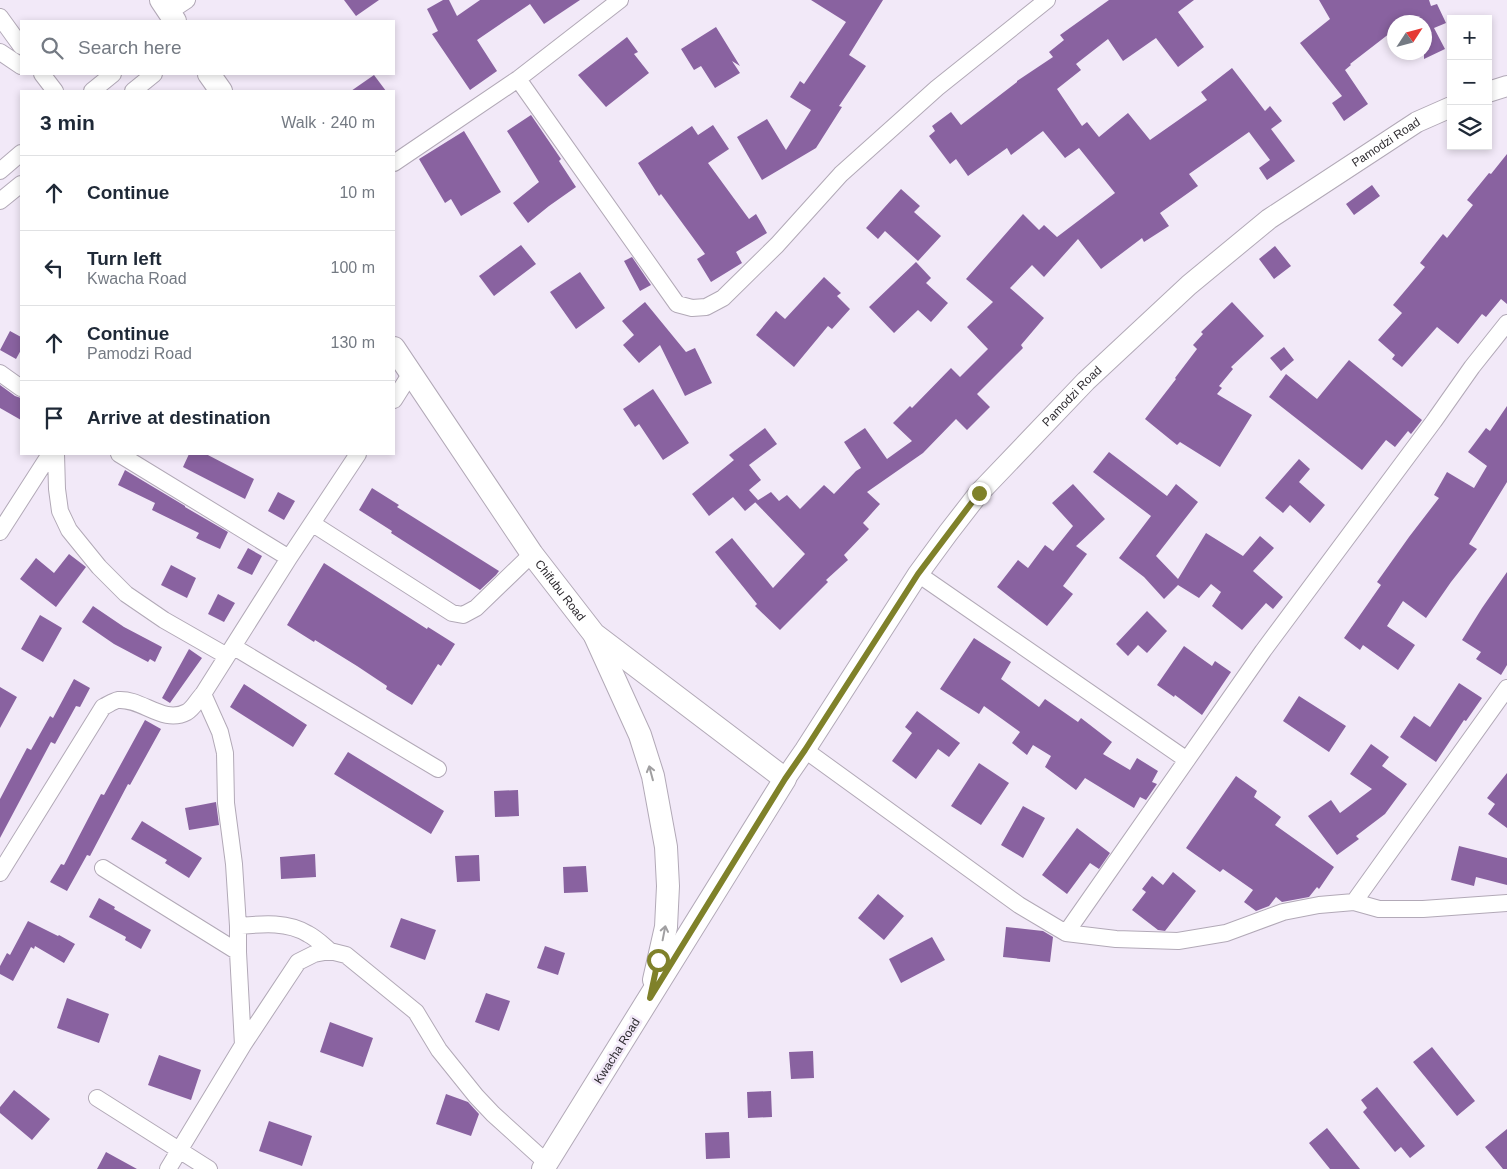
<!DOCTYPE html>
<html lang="en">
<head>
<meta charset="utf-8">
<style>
	:root { --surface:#fff; --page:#f2f2f3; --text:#1f2937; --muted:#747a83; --line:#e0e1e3 }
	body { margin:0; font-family:Arial,sans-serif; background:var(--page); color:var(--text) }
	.controls { position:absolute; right:15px; top:15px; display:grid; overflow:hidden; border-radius:0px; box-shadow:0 2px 8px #0003 }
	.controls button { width:45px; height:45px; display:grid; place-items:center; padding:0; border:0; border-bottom:1px solid var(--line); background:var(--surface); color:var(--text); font:25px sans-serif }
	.compass { position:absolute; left:1387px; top:15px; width:45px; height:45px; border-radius:50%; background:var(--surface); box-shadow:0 2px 8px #0003; rotate:54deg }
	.stop { position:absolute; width:15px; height:15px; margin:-11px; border:4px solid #7f812a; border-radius:50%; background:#fff }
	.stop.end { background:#7f812a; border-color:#fff; box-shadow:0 1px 5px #0008 }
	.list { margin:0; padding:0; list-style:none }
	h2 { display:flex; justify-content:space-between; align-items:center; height:65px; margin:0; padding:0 20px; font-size:21px }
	h2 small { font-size:16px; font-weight:400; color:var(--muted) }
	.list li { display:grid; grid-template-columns:32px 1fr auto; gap:15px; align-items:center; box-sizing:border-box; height:75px; padding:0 20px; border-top:1px solid var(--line) }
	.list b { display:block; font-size:19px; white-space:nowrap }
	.list p { margin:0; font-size:16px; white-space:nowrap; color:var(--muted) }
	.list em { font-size:16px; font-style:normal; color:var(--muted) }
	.icon { flex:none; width:28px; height:28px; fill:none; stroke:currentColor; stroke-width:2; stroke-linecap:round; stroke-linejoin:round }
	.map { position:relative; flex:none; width:1507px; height:1169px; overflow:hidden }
	.search { position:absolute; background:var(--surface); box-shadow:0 2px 8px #0003; left:20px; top:20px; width:375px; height:55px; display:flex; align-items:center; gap:12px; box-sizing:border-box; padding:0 18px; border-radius:0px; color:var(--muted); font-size:19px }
	.panel { position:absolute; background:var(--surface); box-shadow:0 2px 8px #0003; left:20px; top:90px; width:375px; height:365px; border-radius:0px }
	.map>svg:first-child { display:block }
</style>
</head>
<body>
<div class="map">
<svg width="1507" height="1169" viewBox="0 0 1507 1169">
	<rect width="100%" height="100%" fill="#f2e9f8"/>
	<!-- building -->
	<path fill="#8962a0" d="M344,0H379L356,16Z
		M443,0H449L457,16L480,0H580L544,24L530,4L477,40L497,71L470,90L432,34L438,31L427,9Z
		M811,0H883L849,55L866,66L839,106L842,107L816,148L762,180L737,137L767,119L786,150L811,110L790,97L800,81L804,84L846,22Z
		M1109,0H1194L1178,12L1204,47L1178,67L1156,38L1123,61L1108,39L1076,64L1081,70L1057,89L1082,126L1087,122L1099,137L1128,113L1150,140L1207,100L1201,92L1232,68L1265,111L1270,106L1282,121L1271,129L1295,161L1267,180L1259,168L1270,160L1249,132L1189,174L1198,186L1160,213L1169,226L1144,242L1142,238L1101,269L1078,239L1044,277L1032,265L1010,288L1044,318L1021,345L1023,348L977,394L990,407L967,430L956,419L923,453L867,492L880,504L863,523L869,529L844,555L848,560L826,580L828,582L780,630L755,606L757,604L715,552L732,538L773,588L805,554L755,502L771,492L779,501L787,495L800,509L824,485L834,494L856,471L861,468L844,442L865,428L887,459L912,441L893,423L910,406L912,408L951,368L960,377L988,349L967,327L993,302L966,279L1023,214L1039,230L1044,225L1057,237L1115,193L1079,148L1065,158L1043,131L1011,155L1007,148L968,176L956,159L950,164L929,136L935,131L932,126L951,112L961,125L1017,82V81L1053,57L1049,52L1064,40L1060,35Z
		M1319,0H1429L1431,6L1437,4L1446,23L1434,28L1445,49L1424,59V22H1394V30L1350,64L1351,65L1345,70L1368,104L1344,121L1332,103L1342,96L1300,43L1330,19Z
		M716,27L740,66L732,61L740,73L715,88L701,66L694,70L681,49Z
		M627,37L638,52L634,54L649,73L606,107L578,75Z
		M374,75L386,91H351Z
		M531,115L561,159L559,161L576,187L549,206L528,223L513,203L539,182L507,131Z
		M713,125L729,149L708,163L749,219L756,214L767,233L736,252L742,263L711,282L697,259L705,254L661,194L659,196L638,163L692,126L698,135Z
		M464,131L501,192L461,216L451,199L445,203L419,159Z
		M1507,154V304L1501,299L1486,317L1482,314L1458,344L1437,327L1402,367L1392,359L1395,355L1378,340L1402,313L1393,305L1425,267L1420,263L1443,234L1447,238L1473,205L1467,200L1489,173L1491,174Z
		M1372,185L1380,196L1354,215L1346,204Z
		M901,189L920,206L914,212L941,236L918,261L885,231L878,239L866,228Z
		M521,245L536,264L494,296L479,276Z
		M1275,246L1291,266L1274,279L1259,259Z
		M632,257L651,285L640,291L624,261Z
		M916,262L931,278L926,283L948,303L931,322L918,310L894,333L869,307Z
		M580,272L605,308L576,329L550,292Z
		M824,277L841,293L837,296L850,309L832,329L828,326L794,367L756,335L776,311L785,319Z
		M645,302L686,352L695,348L712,383L685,396L660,345L639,363L623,345L634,335L622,321Z
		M1232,302L1264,336L1231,367L1233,369L1219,386L1222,388L1217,394L1252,415L1220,467L1180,442L1177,445L1145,419L1176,379L1175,378L1197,349L1193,345L1203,334L1201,332Z
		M10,331L21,337V350L16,359L0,350Z
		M1284,347L1294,360L1281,371L1270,358Z
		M1349,360L1422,420L1411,434L1408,431L1395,447L1386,440L1362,470L1269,397L1286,374L1317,399Z
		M0,385L15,396L21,398V420L0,408Z
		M653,389L689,443L663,460L639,424L635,427L623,409Z
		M1507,406V482L1469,544L1477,549L1451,582L1426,618L1403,601L1387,626L1415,645L1398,670L1363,645L1360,650L1344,638L1381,585L1377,582L1409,537L1439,498L1434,495L1447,472L1474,488L1487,466L1468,452L1486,428L1490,431Z
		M765,428L777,444L749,465L761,480L749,490L758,500L745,511L733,497L709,516L692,494L734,460L729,455Z
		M1109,452L1167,496L1176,484L1198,502L1156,556L1178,579L1206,533L1243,556L1260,536L1274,548L1253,571L1283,597L1273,609L1266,603L1242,630L1212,606L1221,592L1211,584L1199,598L1178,585L1164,599L1144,577L1119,558L1151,516L1093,472Z
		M189,454H206L254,479L245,499L183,467Z
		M1299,459L1310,469L1299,482L1325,505L1310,523L1290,505L1283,513L1265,498Z
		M125,470L185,506V507L228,532L220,549L196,538L199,533L152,510L155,503L118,485Z
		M1073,484L1105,519L1076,546L1087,554L1063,586L1073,594L1047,626L997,587L1018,560L1028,568L1045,545L1053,551L1073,526L1052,503Z
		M372,488L399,505L397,507L499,571L496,575L480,590L391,533L392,531L359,510Z
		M278,492L295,501L284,520L268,511Z
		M248,548L262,556L252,575L237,568Z
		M69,554L86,567L56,607L20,579L36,558L54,573Z
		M324,563L427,629L428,627L455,644L441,666L438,664L412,705L386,689L387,686L357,666L315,640L314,642L287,625Z
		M171,565L196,578L187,598L161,585Z
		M1507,572V665L1501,675L1476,659L1481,652L1462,640L1482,608Z
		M218,594L235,603L224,622L208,614Z
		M93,606L124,627L162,647L155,662L150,659L148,662L114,644L82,622Z
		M1147,611L1167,631L1147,653L1138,645L1128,656L1116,644Z
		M40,615L62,628L43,662L21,649Z
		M974,638L1011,662L1001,679L1039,707L1045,699L1078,722L1081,718L1112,742L1103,754L1130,770L1137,758L1158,771L1152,782L1157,784L1146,800L1140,797L1134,808L1085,778L1076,790L1045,767L1051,756L1033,745L1027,755L1012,743L1020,732L984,706L979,714L940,689Z
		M1184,646L1212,666L1215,661L1231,672L1202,715L1175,695L1174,697L1157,685Z
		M189,649L202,658L170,703L162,698Z
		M74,679L90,688L80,707L76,706L55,744L51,742L0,838V799L27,748L31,750L50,716L53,718Z
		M1459,683L1482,698L1466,721L1464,720L1436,762L1400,737L1414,716L1430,727Z
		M244,684L307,725L293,747L230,707Z
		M0,687L17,697L0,728Z
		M1299,696L1346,726L1329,752L1283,721Z
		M917,711L960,743L949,757L938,749L916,779L892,761L912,733L905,727Z
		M145,720L161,729L130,785L128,784L90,856L87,855L67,891L50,882L61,864L64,865L101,794L104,795Z
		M1371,744L1389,757L1382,766L1407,784L1385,814L1356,836L1359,839L1337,855L1308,816L1331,800L1340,813L1372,789L1350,774Z
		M348,752L444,811L431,834L334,774Z
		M979,763L1009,783L981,825L951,806Z
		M1507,773V828L1488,814L1495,804L1487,798Z
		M1236,776L1257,791L1254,797L1281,817L1275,825L1334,867L1319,889L1317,887L1309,897L1282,902L1276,897L1269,906L1256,911L1244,902L1253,890L1223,869L1220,872L1186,848Z
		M518,790L519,816L495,817L494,791Z
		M216,802L219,825L189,830L185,808Z
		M1023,806L1045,818L1023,858L1001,845Z
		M142,821L202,858L189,878L165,863L167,860L131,839Z
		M1077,828L1110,853L1099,869L1090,863L1067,894L1042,875Z
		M1459,846L1507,858V885L1476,877L1474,886L1451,880Z
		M315,854L316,877L281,879L280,857Z
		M479,855L480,881L457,882L455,856Z
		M586,866L588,892L564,893L563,867Z
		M1173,872L1196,891L1165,931L1158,930L1132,910L1146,892L1142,889L1152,876L1163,885Z
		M878,894L904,916L884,940L858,918Z
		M99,898L115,907L114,909L151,930L141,949L125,940L126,937L89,917Z
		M401,918L436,930L425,960L390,947Z
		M28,921L58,936L59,935L75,944L64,963L35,946L34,949L31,947L13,981L0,974V966L7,953L10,955Z
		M1006,927L1043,931L1053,937L1050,962L1003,957Z
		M932,937L945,960L901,983L889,959Z
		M545,946L565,953L558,975L537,968Z
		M486,993L510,1001L499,1031L475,1022Z
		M67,998L109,1014L99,1043L57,1028Z
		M330,1022L373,1038L363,1067L320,1052Z
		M1432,1047L1475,1101L1457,1116L1413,1062Z
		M813,1051L814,1078L791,1079L789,1052Z
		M159,1055L201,1070L191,1100L148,1085Z
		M1377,1087L1425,1146L1410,1158L1401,1147L1395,1152L1363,1112L1367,1108L1361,1100Z
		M14,1090L50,1119L32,1140L0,1113V1107Z
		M771,1091L772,1117L748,1118L747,1092Z
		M446,1094L468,1102L479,1114L471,1136L436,1124Z
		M269,1121L312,1136L302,1166L259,1151Z
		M1327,1128L1360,1169H1330L1309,1143Z
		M1507,1129V1169H1503L1485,1147Z
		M729,1132L730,1158L706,1159L705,1133Z
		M106,1152L137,1169H97Z"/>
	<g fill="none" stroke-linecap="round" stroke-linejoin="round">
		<defs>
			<path id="minor" d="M169,12L187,0
				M0,17L21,46
				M0,52L21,66
				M42,74L55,91
				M518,79L677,304L692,308L706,307L723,298L777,245L841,174L937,88L1047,0
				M92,91L113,74
				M133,91L154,74
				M394,163L518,79L620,0
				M0,171L21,153
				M0,201L21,184
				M0,373L21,388
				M394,400L411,373
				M56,454L57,489L60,511L69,530L99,567L126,594L164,620L227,656
				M119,454L289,558
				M313,524L452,613L463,615L476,608L532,554
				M0,532L50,454
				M918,574L1187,760
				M234,647L438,769
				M805,750L1019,905L1066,933L1263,651L1434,421L1472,367L1507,323
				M103,868L238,952
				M0,873L103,707C108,705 113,701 118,700C142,698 163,725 187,712C193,709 198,699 203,694L289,558L358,454
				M1354,902L1507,688
				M238,926C261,924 287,921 308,934C316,938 323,945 330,951
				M1066,933L1116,939L1178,941L1226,933L1283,912L1319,905L1354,902L1379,909H1423L1507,903
				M243,1045L298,962L314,954L330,951L346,955L416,1012L439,1050L476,1096L493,1114L547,1163
				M97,1098L209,1169
				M168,1169L243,1045L238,952V926L234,864L226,803L225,753L220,732L203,694"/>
			<g id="tertiary">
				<path d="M1488,92L1507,86"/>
				<path id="s1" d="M785,779L805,750L918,574L948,533L979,493L1086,381L1189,285L1269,219L1417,122L1451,107"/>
			</g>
			<g id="secondary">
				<path d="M161,0L175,21"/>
				<path d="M209,74L221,91"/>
				<path id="s2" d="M394,348L532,554L594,634L785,779L543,1169"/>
				<path d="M595,636L640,735L653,776L666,847L668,886L666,927L654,980"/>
			</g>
		</defs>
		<!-- minor casing -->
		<use href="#minor" stroke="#b2a9b7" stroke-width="18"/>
		<!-- tertiary casing -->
		<use href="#tertiary" stroke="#b2a9b7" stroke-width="22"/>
		<!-- secondary casing -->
		<use href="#secondary" stroke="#b2a9b7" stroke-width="24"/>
		<!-- minor -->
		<use href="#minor" stroke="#fff" stroke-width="16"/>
		<!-- tertiary -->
		<use href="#tertiary" stroke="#fff" stroke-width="20"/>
		<!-- secondary -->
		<use href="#secondary" stroke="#fff" stroke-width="22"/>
	</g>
	<!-- one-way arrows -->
	<defs><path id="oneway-shaft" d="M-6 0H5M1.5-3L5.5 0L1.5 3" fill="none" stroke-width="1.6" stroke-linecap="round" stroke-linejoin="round" transform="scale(1.25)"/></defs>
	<g stroke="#a09fa1">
		<use href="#oneway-shaft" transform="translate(651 773) rotate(-105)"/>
		<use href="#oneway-shaft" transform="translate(664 933) rotate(-79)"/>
	</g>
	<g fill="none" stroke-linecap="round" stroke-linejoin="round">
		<!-- route -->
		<path stroke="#7f812a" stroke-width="6" d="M658,960L650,998L785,779L805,750L918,574L979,493"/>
	</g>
	<g text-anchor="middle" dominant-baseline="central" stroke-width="5" stroke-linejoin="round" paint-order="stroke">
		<!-- street labels -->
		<g font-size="12" fill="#2d2a2f" stroke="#f2e9f8">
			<text stroke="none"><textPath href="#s1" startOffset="885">Pamodzi Road</textPath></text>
			<text stroke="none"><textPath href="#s1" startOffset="480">Pamodzi Road</textPath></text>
			<text stroke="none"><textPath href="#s2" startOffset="294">Chifubu Road</textPath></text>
			<text transform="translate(617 1051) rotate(-58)">Kwacha Road</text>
		</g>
	</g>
</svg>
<div class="controls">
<button>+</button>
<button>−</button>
<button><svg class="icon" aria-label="layers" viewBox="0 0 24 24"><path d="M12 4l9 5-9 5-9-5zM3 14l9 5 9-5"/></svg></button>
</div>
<svg class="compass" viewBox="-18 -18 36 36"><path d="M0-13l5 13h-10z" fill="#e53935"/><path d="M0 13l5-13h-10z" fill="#747a83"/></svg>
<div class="stop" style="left:658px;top:960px"></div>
<div class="stop end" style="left:979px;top:493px"></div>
<div class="search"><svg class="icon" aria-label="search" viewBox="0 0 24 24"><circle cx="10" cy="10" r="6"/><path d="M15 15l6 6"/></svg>Search here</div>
<section class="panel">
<h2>3 min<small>Walk · 240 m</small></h2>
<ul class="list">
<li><svg class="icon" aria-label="ahead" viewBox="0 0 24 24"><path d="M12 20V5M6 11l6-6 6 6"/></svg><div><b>Continue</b></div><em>10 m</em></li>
<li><svg class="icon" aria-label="left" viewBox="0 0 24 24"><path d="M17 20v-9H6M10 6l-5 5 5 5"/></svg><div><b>Turn left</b><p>Kwacha Road</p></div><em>100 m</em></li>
<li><svg class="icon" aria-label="ahead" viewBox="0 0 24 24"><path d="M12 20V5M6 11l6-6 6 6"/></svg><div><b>Continue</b><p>Pamodzi Road</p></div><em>130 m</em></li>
<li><svg class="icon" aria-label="arrive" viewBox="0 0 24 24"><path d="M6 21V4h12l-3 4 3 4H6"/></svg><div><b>Arrive at destination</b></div></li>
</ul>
</section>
</div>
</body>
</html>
